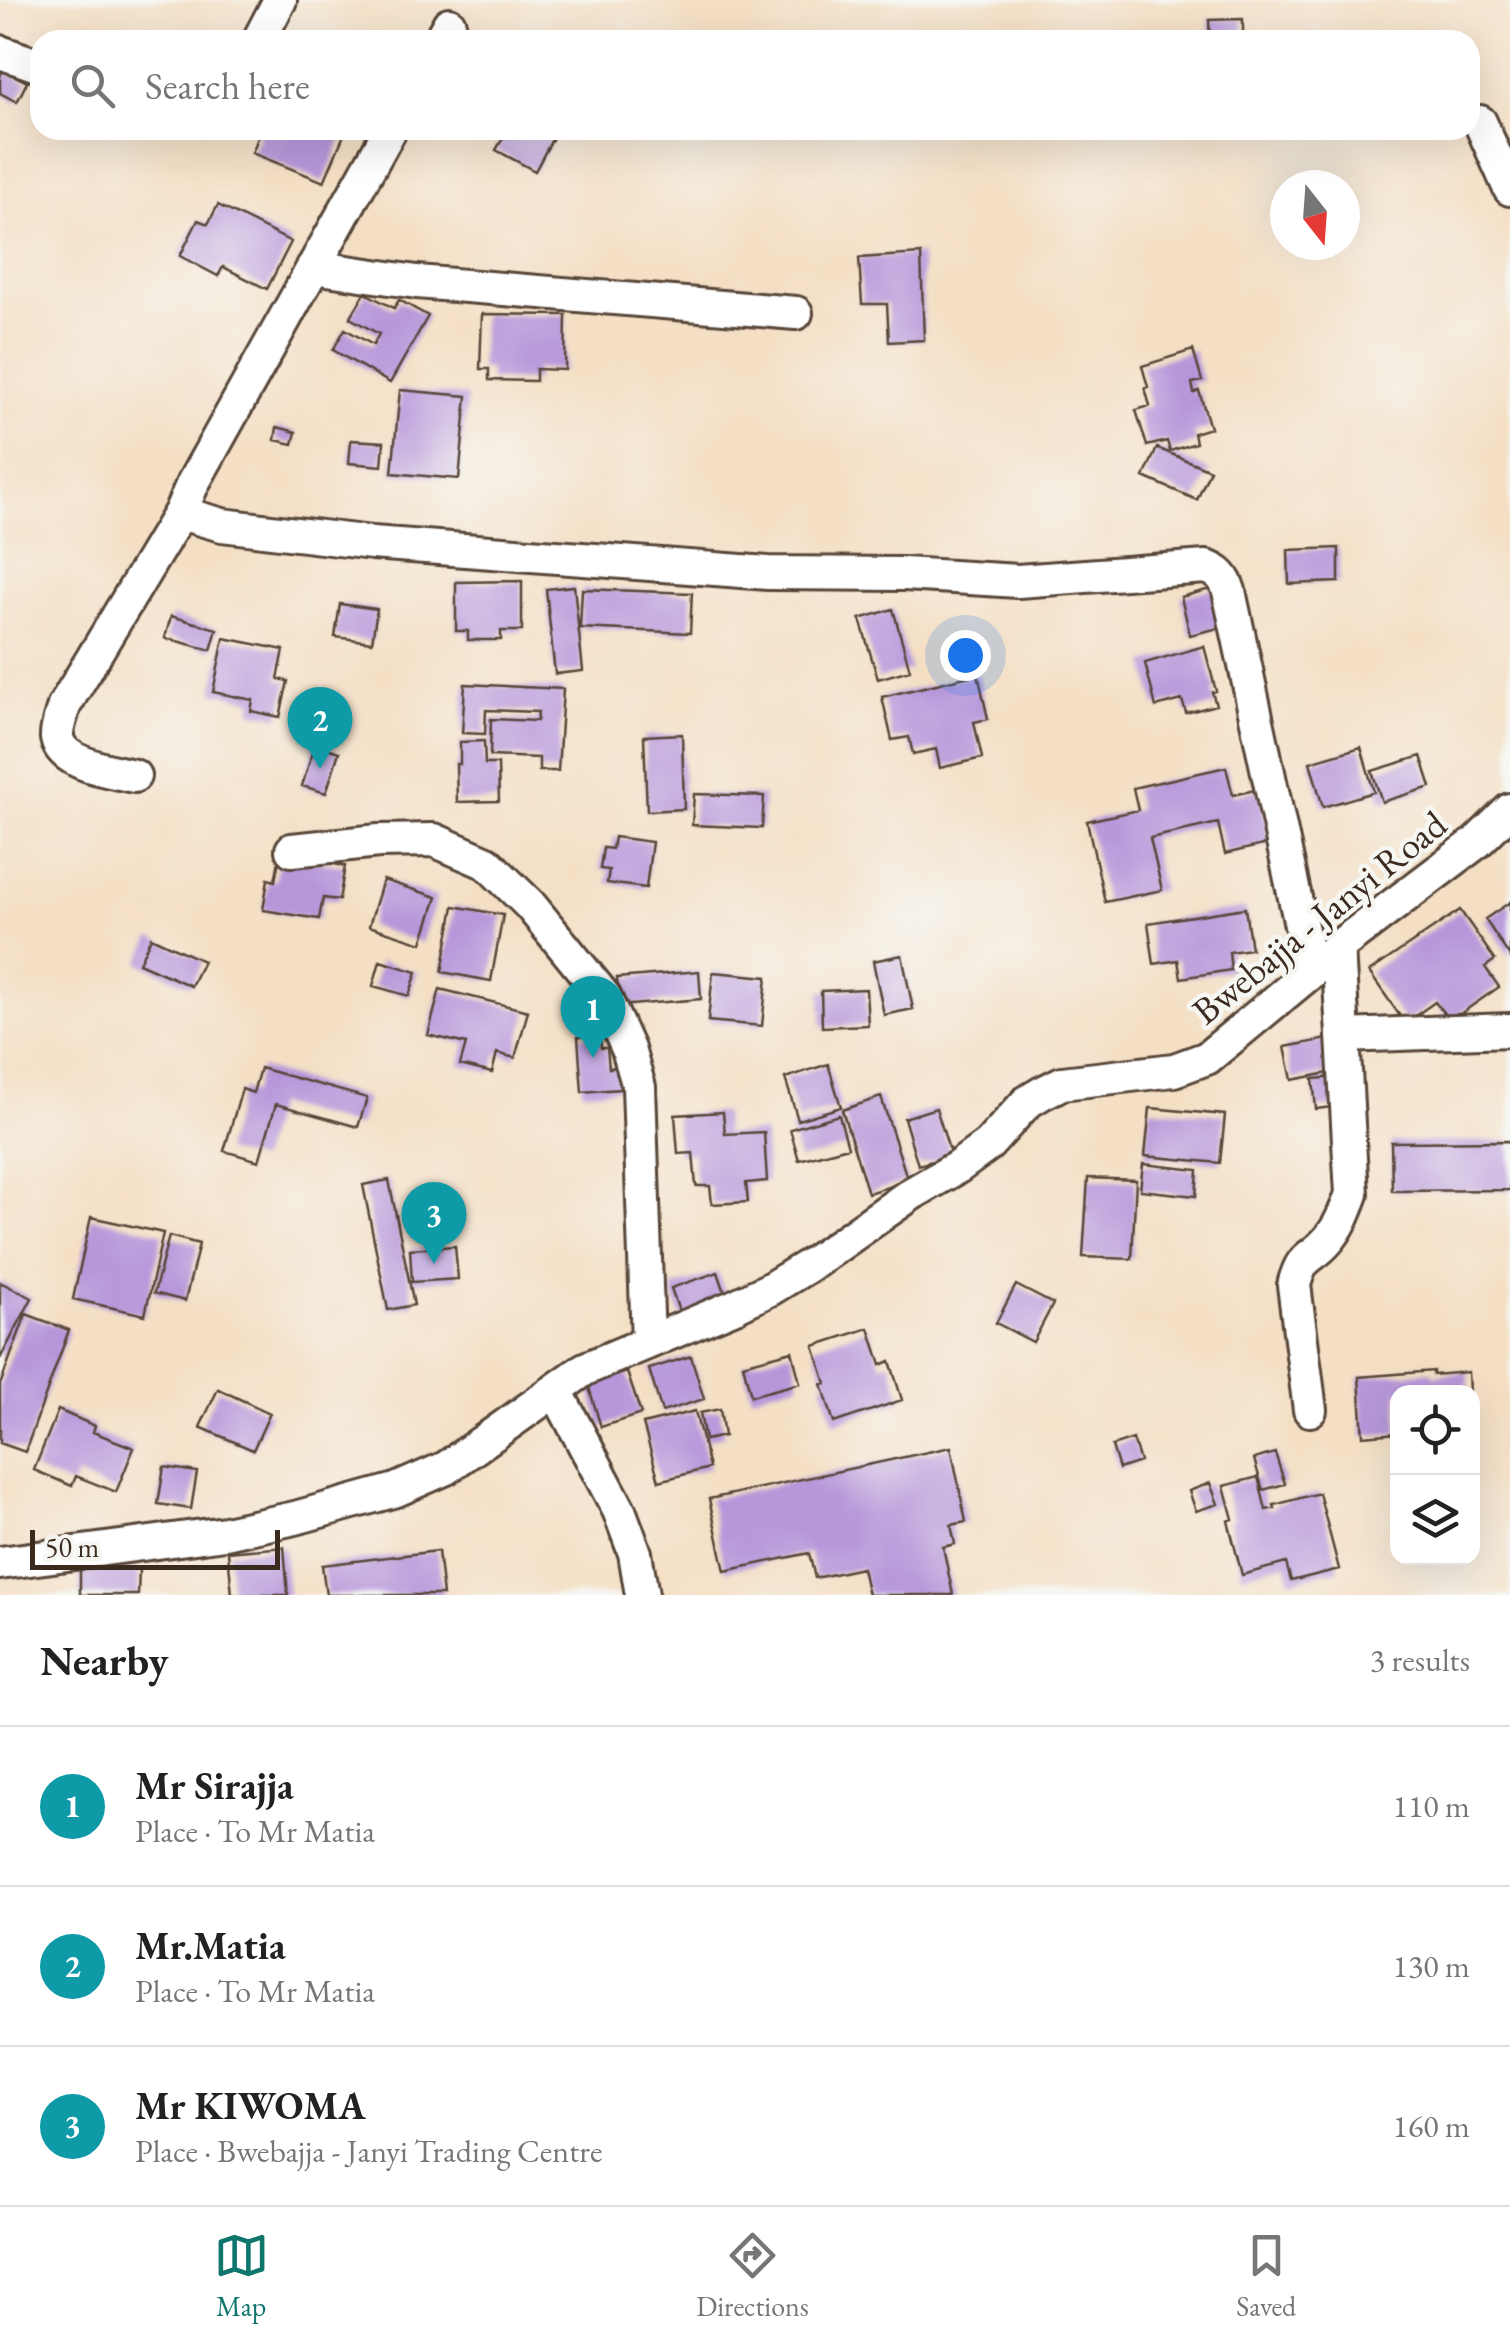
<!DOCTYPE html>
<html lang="en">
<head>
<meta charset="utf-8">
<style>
	:root { --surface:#fff; --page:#f6f6f6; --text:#222; --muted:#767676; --line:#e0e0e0; --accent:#0f766e }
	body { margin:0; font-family:"EB Garamond",serif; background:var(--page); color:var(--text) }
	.controls { position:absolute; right:30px; bottom:30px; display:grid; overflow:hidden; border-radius:20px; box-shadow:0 10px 40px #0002 }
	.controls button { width:90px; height:90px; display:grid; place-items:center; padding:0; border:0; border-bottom:2px solid var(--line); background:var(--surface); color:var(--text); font:50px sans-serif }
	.compass { position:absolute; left:1270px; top:170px; width:90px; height:90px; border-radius:50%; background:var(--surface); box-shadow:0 10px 40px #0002; rotate:163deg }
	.scale { position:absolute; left:30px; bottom:25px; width:250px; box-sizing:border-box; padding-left:10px; border:5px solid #3b2a1e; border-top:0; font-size:28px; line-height:35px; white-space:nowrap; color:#3b2a1e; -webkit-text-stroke:8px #f6f6f2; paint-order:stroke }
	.you { position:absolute; left:965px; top:655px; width:35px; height:35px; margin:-25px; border:8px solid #fff; border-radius:50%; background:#1a73e8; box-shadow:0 0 0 15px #1a73e833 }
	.badge { display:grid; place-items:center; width:65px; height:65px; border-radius:50%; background:var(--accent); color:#fff; font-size:32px; font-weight:700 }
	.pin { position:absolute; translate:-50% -82px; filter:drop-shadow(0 2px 5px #0008) }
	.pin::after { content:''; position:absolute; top:52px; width:35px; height:30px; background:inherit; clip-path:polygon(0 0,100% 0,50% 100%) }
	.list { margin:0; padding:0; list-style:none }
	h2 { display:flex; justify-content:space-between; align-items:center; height:130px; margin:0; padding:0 40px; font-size:42px }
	h2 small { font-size:32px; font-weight:400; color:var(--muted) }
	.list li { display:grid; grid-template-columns:65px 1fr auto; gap:30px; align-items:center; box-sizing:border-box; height:160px; padding:0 40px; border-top:2px solid var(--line) }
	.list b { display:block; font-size:38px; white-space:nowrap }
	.list p { margin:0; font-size:32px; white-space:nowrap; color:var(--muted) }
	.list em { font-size:32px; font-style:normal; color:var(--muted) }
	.icon { flex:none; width:55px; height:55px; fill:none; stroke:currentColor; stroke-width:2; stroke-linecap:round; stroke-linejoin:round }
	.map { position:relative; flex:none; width:1510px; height:1595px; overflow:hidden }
	.search { position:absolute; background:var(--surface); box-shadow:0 10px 40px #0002; left:30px; right:30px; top:30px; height:110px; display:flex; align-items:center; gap:25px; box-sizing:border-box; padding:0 35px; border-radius:30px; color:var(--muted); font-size:38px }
	.sheet { height:610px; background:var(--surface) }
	nav { display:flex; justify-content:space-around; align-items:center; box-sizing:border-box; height:140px; border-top:2px solid var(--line); background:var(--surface); font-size:28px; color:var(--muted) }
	nav a { display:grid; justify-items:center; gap:5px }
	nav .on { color:var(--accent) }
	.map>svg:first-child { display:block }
</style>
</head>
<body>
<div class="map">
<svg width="1510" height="1595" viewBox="0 0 1510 1595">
	<rect width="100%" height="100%" fill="#f6f6f2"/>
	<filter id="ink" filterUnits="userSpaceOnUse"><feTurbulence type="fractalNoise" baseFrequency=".01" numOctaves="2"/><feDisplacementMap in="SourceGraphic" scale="20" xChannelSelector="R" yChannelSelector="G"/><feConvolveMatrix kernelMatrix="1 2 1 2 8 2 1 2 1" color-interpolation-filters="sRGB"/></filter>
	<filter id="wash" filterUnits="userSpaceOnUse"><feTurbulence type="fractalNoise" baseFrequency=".0048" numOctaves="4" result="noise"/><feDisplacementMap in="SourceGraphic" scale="40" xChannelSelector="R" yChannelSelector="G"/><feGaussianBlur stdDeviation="2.25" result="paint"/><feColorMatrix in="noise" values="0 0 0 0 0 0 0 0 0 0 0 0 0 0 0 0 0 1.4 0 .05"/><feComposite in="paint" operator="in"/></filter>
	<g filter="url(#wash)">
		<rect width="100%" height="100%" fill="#f4dfc4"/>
		<g id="blocks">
			<!-- building -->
			<path fill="#b797da" d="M1243,19V40H1210L1209,20Z
				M3,70L27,82L17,102L0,93V76Z
				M261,130H346L324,182L252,153Z
				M488,130H557L535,171L496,150L503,138Z
				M218,205L291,242L267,289L223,267L218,276L180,256L198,220L208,224Z
				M921,254L924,340L889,342L887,304H862L859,258Z
				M365,293L394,308L399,300L428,316L390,383L333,350L345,329L373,345L379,334L350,318Z
				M482,314L566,315L565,370L536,369V381L489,380V369H480Z
				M1193,350L1202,381L1192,383L1194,393L1199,391L1210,428L1194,433L1196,443L1170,451L1167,441L1147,446L1136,410L1150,406L1145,388L1148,387L1142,366Z
				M400,390L467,396L459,479L392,473Z
				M277,427L296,432L293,444L275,440Z
				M351,440L384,442L382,466L349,463Z
				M1157,448L1210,470L1197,500L1144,477Z
				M1339,548V582L1289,584L1288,550Z
				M522,581V631H501V640H468V631H456V582Z
				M574,586L583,671L555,674L546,589Z
				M1214,588L1223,627L1190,635L1181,597Z
				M582,589L692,593L690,633L580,628Z
				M340,604L377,609L372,642L335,637Z
				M893,609L910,670L878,679L860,619Z
				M171,616L217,629L211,650L165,638Z
				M224,638L284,650L278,679L288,681L280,717L251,711L253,700L213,692Z
				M1204,646L1216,691L1212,692L1216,705L1186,713L1182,700L1156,707L1145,663Z
				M978,674L988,719L974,722L982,758L940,768L936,749L913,754L909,737L892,740L882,697Z
				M465,684L563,689L558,771H539V758L490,756L491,719L537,721L538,712L486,710L485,734L462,733Z
				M682,734L684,809L647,811L644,736Z
				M484,741L485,764H498L499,801L457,802L456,764H460V742Z
				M315,744L339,752L326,793L302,786Z
				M1361,747L1374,792L1323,807L1310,762Z
				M1421,756L1431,787L1382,802L1372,771Z
				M1226,767L1233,795L1259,789L1271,843L1225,854L1218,823L1150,838L1162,890L1105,902L1087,821L1138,810L1133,788Z
				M694,794L764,796L762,828L692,825Z
				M614,837L652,842L646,888L607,883L609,870L600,869L603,848L612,849Z
				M280,855L345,866L339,900L323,898L319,919L263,910L268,879L275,881Z
				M383,880L437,897L422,943L369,926Z
				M1510,902V957L1485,919Z
				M454,906L503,915L491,981L442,972Z
				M1245,908L1251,949L1229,952L1231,970L1181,978L1178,960L1154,964L1148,923Z
				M1460,910L1495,960L1485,967L1499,987L1450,1021L1435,1002L1405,1023L1369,972Z
				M151,937L203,961L191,986L139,963Z
				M902,955L913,1009L884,1015L873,961Z
				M380,961L417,972L409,996L373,986Z
				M699,971L701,999L619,1006L617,978Z
				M713,972L767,977L762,1026L708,1021Z
				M440,989L528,1011L515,1058L497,1053L492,1073L460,1065L466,1044L428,1035Z
				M866,989L868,1025L822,1027L821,991Z
				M600,1035L601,1048H607L609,1068L618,1067L620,1089L582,1092L578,1037Z
				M1333,1038L1339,1071L1292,1080L1285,1047Z
				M828,1064L841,1107L798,1120L785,1078Z
				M260,1068L367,1098L358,1127L276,1104L259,1161L224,1151L242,1089L253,1093Z
				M1338,1077L1340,1106L1316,1109L1313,1079Z
				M881,1097L908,1181L868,1193L842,1110Z
				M936,1108L951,1156L918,1165L904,1118Z
				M1150,1108L1225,1115L1220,1163L1145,1156Z
				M723,1112L725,1134L764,1132L767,1181L746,1183L748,1202L712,1204L710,1186H696L693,1153L678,1154L675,1115Z
				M839,1115L848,1147L799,1160L790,1129Z
				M1510,1141V1190L1392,1191L1391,1142Z
				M1143,1164L1198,1170L1196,1196L1140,1190Z
				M1088,1178L1136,1180L1132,1259L1083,1257Z
				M389,1180L414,1305L388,1310L363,1185Z
				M91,1217L163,1233L145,1315L73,1299Z
				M169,1236L199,1244L185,1301L154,1293Z
				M455,1246L458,1279L412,1282L410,1249Z
				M718,1272L728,1301L681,1317L671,1288Z
				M0,1282L32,1298L0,1359Z
				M1016,1285L1053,1304L1033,1342L996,1323Z
				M26,1314L69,1330L25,1452L0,1443V1385Z
				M869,1328L881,1365L890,1361L902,1400L834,1423L822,1384L826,1383L814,1346Z
				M792,1351L800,1383L751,1396L743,1364Z
				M691,1356L704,1399L662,1412L649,1369Z
				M1433,1371V1375L1468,1372L1469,1392H1398V1433L1363,1436L1359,1377Z
				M627,1372L641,1414L601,1427L588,1384Z
				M218,1389L270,1413L253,1450L200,1427Z
				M720,1409L724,1436L705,1440L700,1413Z
				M58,1410L95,1426L93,1432L134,1448L116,1492L76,1476L72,1486L34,1470Z
				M695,1411L709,1468L659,1481L643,1424Z
				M1133,1439L1140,1462L1119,1469L1112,1446Z
				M951,1447L966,1522L951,1525L955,1544L943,1547L953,1595H868L862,1568L815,1578L809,1553L725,1571L709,1499Z
				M1275,1453L1285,1484L1263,1490L1254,1459Z
				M164,1467L197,1472L191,1509L158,1504Z
				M1258,1477L1266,1510L1275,1508L1274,1505L1319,1493L1339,1569L1291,1581L1286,1563L1242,1575L1228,1521L1233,1519L1224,1486Z
				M1210,1483L1218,1504L1196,1511L1189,1491Z
				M284,1547L288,1595H232L228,1552Z
				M438,1551L443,1595H326L322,1565Z
				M80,1567L139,1569L138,1595H80Z"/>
		</g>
	</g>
	<g filter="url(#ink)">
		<use href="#blocks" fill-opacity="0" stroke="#574537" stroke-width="2.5"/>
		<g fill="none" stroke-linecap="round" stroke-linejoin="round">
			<defs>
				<path id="minor" d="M259,40L280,0
					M440,40L449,24
					M0,52L40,66
					M1480,122L1510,189
					M390,130L193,483L180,513L222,525L372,543L768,573L904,574L1018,581L1206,567C1219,571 1225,578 1229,591L1311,972
					M313,267L417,282L796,313
					M134,776C112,771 62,765 57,738C56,729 62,714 64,706L180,513
					M292,850L379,841L434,840L487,863L530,905L604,996L628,1049L639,1087L648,1342
					M1343,1036L1510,1030
					M556,1391L619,1510L635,1553L642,1595
					M1310,1410L1294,1285C1303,1251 1311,1261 1329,1239C1340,1226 1346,1210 1352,1194L1338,947
					M0,1563L225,1533L295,1518L396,1490L446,1468L585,1369L735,1306L770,1289L816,1261L911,1194L958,1167L988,1145L1027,1102L1042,1093L1062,1083L1174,1070L1207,1058L1311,972L1338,947L1477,842L1510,810"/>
			</defs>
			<!-- minor casing -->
			<use href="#minor" stroke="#574537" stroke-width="38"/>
			<!-- minor -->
			<use href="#minor" stroke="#fff" stroke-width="32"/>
		</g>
	</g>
	<g text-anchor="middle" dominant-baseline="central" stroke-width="9" stroke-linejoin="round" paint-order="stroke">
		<!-- street labels -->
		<g font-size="38" fill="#3b2a1e" stroke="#f6f6f2">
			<text transform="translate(1319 917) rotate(-39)">Bwebajja - Janyi Road</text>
		</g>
	</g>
</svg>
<div class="controls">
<button><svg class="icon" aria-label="locate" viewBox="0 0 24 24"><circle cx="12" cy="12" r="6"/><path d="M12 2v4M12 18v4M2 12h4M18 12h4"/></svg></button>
<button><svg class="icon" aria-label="layers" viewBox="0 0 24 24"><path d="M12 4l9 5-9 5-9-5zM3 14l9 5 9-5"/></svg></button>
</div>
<svg class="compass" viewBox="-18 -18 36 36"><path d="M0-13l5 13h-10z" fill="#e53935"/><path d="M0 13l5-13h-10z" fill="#767676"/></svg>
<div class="scale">50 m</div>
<div class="you"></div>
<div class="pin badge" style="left:593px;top:1058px;background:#0f9aa8">1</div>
<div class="pin badge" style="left:320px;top:769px;background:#0f9aa8">2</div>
<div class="pin badge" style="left:434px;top:1264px;background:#0f9aa8">3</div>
<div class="search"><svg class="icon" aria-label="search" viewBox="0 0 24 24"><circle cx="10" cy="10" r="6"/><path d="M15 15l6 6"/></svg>Search here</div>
</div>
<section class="sheet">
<h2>Nearby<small>3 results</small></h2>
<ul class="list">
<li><span class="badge" style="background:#0f9aa8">1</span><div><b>Mr Sirajja</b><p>Place · To Mr Matia</p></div><em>110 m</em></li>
<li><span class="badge" style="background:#0f9aa8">2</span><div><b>Mr.Matia</b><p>Place · To Mr Matia</p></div><em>130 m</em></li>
<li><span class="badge" style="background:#0f9aa8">3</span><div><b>Mr KIWOMA</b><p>Place · Bwebajja - Janyi Trading Centre</p></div><em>160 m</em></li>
</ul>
</section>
<nav>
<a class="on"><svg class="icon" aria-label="map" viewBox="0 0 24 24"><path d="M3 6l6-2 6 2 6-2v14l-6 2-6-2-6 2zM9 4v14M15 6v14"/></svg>Map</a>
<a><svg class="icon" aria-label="directions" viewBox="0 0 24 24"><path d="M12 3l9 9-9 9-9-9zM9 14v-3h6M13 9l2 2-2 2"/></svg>Directions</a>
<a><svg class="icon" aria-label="saved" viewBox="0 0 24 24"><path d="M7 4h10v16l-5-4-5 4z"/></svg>Saved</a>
</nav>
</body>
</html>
